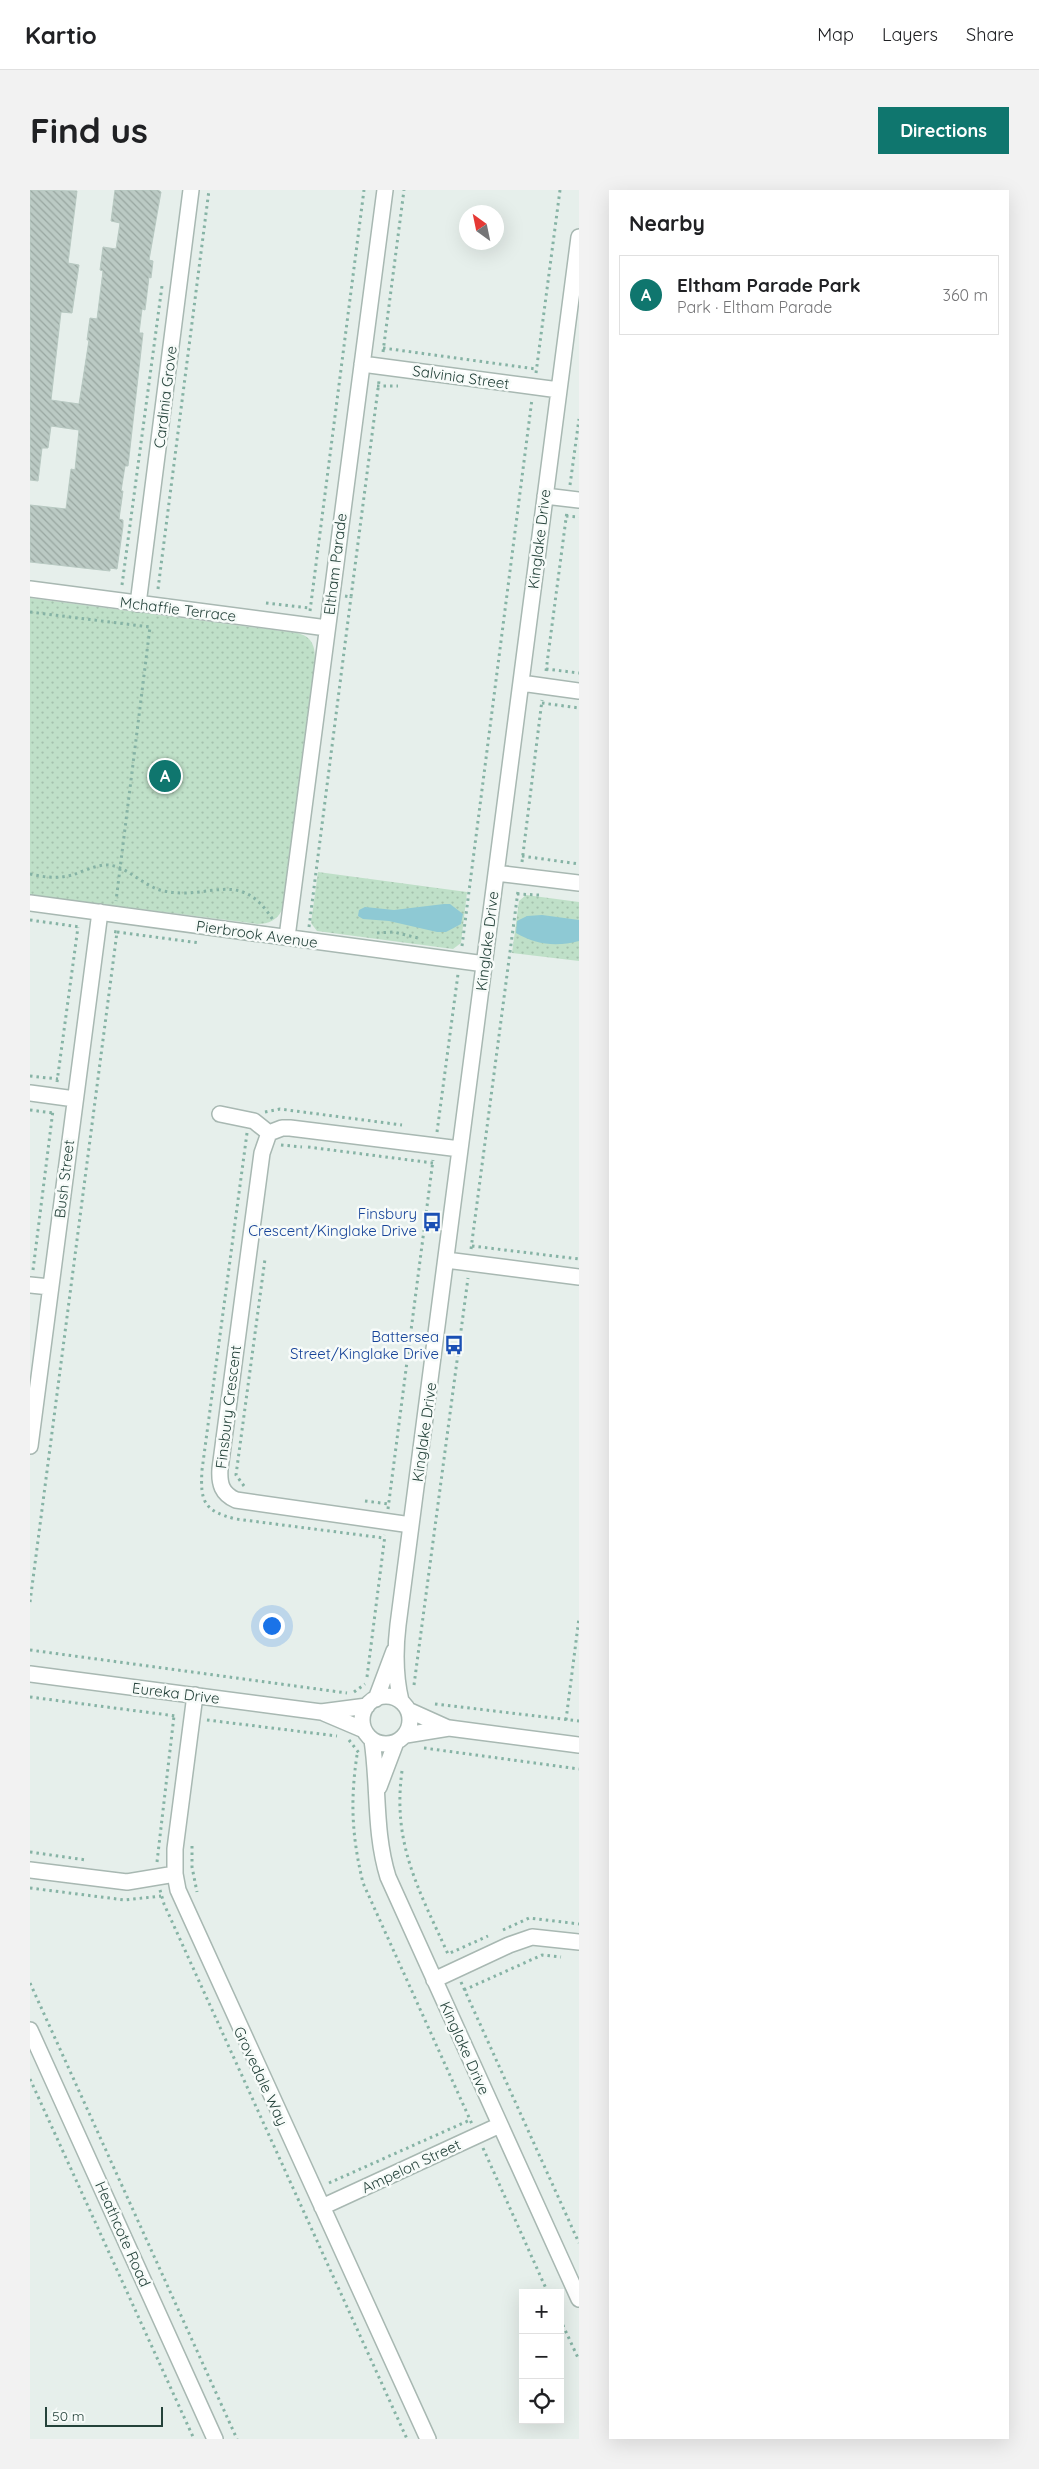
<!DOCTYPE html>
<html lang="en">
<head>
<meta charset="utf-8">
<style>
	:root { --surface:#fff; --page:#f2f2f2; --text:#202124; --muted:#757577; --line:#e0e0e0; --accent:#0f766e }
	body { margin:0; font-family:Quicksand,sans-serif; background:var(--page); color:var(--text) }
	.controls { position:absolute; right:15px; bottom:15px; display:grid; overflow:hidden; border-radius:0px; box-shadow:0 5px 20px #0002 }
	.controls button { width:45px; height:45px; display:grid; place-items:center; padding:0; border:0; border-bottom:1px solid var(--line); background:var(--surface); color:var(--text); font:25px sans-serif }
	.compass { position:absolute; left:429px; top:15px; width:45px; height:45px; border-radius:50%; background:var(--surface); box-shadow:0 5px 20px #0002; rotate:327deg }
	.scale { position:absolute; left:15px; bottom:12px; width:118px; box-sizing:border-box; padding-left:5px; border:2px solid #24423a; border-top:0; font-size:14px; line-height:18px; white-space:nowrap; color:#24423a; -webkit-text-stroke:4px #f7fbf9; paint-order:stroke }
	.you { position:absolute; left:241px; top:1435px; width:18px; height:18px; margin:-12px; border:4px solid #fff; border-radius:50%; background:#1a73e8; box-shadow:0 0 0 8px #1a73e833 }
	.badge { display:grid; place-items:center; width:32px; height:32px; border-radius:50%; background:var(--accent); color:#fff; font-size:16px; font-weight:700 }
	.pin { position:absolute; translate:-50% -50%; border:2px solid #fff; box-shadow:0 1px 5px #0006 }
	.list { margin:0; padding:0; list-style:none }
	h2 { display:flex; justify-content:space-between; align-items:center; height:65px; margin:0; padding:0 20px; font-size:21px }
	h2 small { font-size:16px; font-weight:400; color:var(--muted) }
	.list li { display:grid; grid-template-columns:32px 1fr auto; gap:15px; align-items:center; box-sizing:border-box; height:80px; margin:0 10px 10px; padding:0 10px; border:1px solid var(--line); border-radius:0px }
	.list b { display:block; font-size:19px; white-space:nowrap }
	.list p { margin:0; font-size:16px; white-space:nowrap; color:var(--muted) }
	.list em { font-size:16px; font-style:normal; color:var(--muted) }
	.icon { flex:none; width:28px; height:28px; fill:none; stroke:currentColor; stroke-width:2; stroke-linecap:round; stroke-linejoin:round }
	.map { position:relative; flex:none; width:549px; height:2249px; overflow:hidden; border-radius:0px }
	header { display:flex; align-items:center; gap:30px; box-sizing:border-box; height:70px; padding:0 25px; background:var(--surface); border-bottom:1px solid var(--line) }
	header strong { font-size:24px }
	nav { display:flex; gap:28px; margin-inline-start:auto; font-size:18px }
	.intro { display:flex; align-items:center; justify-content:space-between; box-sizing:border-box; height:120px; padding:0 30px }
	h1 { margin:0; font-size:35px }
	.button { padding:12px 22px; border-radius:0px; background:var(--accent); color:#fff; font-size:18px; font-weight:700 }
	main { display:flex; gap:30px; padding:0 30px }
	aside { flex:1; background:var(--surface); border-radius:0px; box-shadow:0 5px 20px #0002 }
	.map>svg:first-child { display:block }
</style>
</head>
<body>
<header>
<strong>Kartio</strong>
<nav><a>Map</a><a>Layers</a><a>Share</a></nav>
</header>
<div class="intro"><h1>Find us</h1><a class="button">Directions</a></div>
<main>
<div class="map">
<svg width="549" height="2249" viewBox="0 0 549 2249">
	<defs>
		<pattern id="park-dots" width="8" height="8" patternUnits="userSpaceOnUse" patternTransform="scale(1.25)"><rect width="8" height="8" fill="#bfe0c8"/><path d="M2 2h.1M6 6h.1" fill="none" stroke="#a4c1ad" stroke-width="1.8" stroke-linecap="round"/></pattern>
		<pattern id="building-back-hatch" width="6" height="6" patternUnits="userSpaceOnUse" patternTransform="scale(1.25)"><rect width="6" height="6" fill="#bbcac4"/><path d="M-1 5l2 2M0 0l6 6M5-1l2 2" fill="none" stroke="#98a6a0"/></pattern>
	</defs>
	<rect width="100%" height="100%" fill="#e6efeb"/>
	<!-- park -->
	<path fill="url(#park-dots)" d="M0,408L267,443C281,446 285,455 285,468L252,720C247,730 239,734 227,734L0,705Z
		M288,682L437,702L431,753L423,759L287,741L281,733Z
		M496,705L549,712V771L482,763L489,711Z"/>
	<!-- water -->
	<path fill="#8ec9d4" d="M414,714H420L433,724L431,734L416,742H407L359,731L333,729L328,726L329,720L335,717L364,720Z
		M512,725L549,730V751C526,757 507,755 486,743L487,731L497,726Z"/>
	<!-- building -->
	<path fill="url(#building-back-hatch)" stroke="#b8c9c2" d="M0,0L47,1L38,73L49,75L42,123L31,122L21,210L49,214L59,150H57L60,128L67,129L73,81L70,80L73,57L86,59L90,33L81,31L85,0H128L131,2L119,70L123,71L121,88L119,87L115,120L112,119L109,143H113L98,276H95L91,301H93L89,329L93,330V336L87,379L80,378V381L0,372V315L36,319L41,279L45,280L49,240L21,236L18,258H12L8,291L0,290Z"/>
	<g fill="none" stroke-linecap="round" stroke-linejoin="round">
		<defs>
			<path id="minor" d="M332,174L529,200
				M515,306L549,310
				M0,399L297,438
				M108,414L161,0
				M491,493L549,501
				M466,683L549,693
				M0,713L455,774
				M257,747L355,0
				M0,903L45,909
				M190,924L224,931L239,943
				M416,1070L549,1087
				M0,1095L20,1097
				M0,1256L70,722
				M381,1335L206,1310C192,1304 189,1294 190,1279L232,963L239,943L252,938H260L430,959
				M0,1484L291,1522L337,1516
				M165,1505L145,1659V1684L148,1700L398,2249
				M332 1530a24 24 0 1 1 48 0a24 24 0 1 1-48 0Z
				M346,1509L364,1461
				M371,1511C365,1486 365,1460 368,1435L549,47
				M378,1520L418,1538
				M294,1523L334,1540
				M376,1545L419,1538L549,1555
				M342,1550C349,1596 344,1642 358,1687L549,2109
				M349,1597L366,1552
				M0,1680L97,1692L145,1684
				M404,1790L479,1755L502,1747L549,1752
				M0,1840L185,2249
				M292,2017L470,1935"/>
		</defs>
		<!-- minor casing -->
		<use href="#minor" stroke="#a8b8b2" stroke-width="18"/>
		<!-- path -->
		<path stroke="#86b3a5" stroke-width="3" stroke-dasharray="2.5 4" stroke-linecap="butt" d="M353,158L506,179
			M353,162L374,0
			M506,183L530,0
			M347,196H368
			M540,295L549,229
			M536,326L549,327
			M92,395L132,96
			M128,399L179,0
			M315,406L321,407L349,191
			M236,413L280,418
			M280,421L334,0
			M0,422L120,437L86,711
			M516,479L549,483
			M516,481L537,321
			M512,513L549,518
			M492,666L549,674
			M492,672L512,510
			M0,684C13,687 28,689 42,685C52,682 63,676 75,675C96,674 113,697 134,701C180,711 210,677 243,730
			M487,704L509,705
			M0,730L50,737
			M279,737L321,407
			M87,742L170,753
			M347,743L364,742L388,748
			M432,756L502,209
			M0,886L28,889
			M27,892L48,737
			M0,920L23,923
			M235,922L250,919L372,935
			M407,942L428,784
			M217,943L172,1280C170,1312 174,1321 206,1329L354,1348
			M251,955L272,957
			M278,957L403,973
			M442,1056L549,1069
			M441,1059L488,701
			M3,1080L23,920
			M214,1296L206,1285L235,1069
			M335,1311L359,1314
			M358,1319L403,970
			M0,1412L87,742L81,741
			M0,1460L317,1503
			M337,1487L355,1345
			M384,1495L438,1088
			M324,1502L335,1494
			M0,1507L146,1526
			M405,1514L549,1531
			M177,1530L307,1546
			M536,1530L549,1428
			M319,1550L329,1563
			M394,1558L549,1579
			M327,1565C320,1612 322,1647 333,1693L442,1934
			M372,1581C362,1654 389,1700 418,1764L458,1746
			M162,1656V1677L167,1702
			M0,1662L56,1670
			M127,1672L144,1526
			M0,1698L95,1710L131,1706
			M130,1700L134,1714L377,2249
			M473,1740L499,1728L549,1734
			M431,1792L549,2053
			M0,1793L207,2249
			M434,1800L512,1765L531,1767
			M0,1889L164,2249
			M453,1958L518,2103
			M299,1993L440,1930
			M530,2129L549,2170"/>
		<!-- minor -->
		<use href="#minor" stroke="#fff" stroke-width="15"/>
	</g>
	<!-- icons -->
	<defs>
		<symbol id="bus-bare" viewBox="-9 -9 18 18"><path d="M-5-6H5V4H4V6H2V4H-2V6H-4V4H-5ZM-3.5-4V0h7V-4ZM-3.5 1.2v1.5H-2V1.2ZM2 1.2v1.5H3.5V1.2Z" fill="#1a4fb4" stroke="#f7fbf9" stroke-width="2.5" paint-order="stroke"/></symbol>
	</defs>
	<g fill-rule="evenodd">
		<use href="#bus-bare" x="388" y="1018" width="28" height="28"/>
		<use href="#bus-bare" x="410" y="1141" width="28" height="28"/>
	</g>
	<g text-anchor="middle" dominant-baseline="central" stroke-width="5" stroke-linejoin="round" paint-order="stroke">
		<!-- street labels -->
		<g font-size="15" fill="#24423a" stroke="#f7fbf9">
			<text transform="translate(431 187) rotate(8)">Salvinia Street</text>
			<text transform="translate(135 207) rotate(-83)">Cardinia Grove</text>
			<text transform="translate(509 349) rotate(-83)">Kinglake Drive</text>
			<text transform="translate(305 374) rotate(-83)">Eltham Parade</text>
			<text transform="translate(148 419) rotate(7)">Mchaffie Terrace</text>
			<text transform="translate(227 744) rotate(8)">Pierbrook Avenue</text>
			<text transform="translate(457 751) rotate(-83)">Kinglake Drive</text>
			<text transform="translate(34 989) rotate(-83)">Bush Street</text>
			<text transform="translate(198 1217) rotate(-83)">Finsbury Crescent</text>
			<text transform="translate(394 1242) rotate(-82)">Kinglake Drive</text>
			<text transform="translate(146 1503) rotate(7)">Eureka Drive</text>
			<text transform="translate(435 1858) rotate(66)">Kinglake Drive</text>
			<text transform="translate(231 1886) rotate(65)">Grovedale Way</text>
			<text transform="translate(381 1976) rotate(-25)">Ampelon Street</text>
			<text transform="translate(93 2044) rotate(66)">Heathcote Road</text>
		</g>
		<!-- transit labels -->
		<g font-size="15" fill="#164399" stroke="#f7fbf9" text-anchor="end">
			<text x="387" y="1023">Finsbury<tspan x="387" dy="17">Crescent/Kinglake Drive</tspan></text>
			<text x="409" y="1146">Battersea<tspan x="409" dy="17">Street/Kinglake Drive</tspan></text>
		</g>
	</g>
</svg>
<div class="controls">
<button>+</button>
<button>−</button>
<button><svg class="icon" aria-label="locate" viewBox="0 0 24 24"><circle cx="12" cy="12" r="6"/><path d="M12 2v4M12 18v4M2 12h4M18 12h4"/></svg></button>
</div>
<svg class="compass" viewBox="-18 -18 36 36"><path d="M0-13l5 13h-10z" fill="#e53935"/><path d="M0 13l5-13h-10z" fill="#757577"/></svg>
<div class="scale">50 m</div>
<div class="you"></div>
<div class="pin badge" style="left:135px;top:586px">A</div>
</div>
<aside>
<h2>Nearby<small></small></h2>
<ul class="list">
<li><span class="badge">A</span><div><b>Eltham Parade Park</b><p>Park · Eltham Parade</p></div><em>360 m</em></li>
</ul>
</aside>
</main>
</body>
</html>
